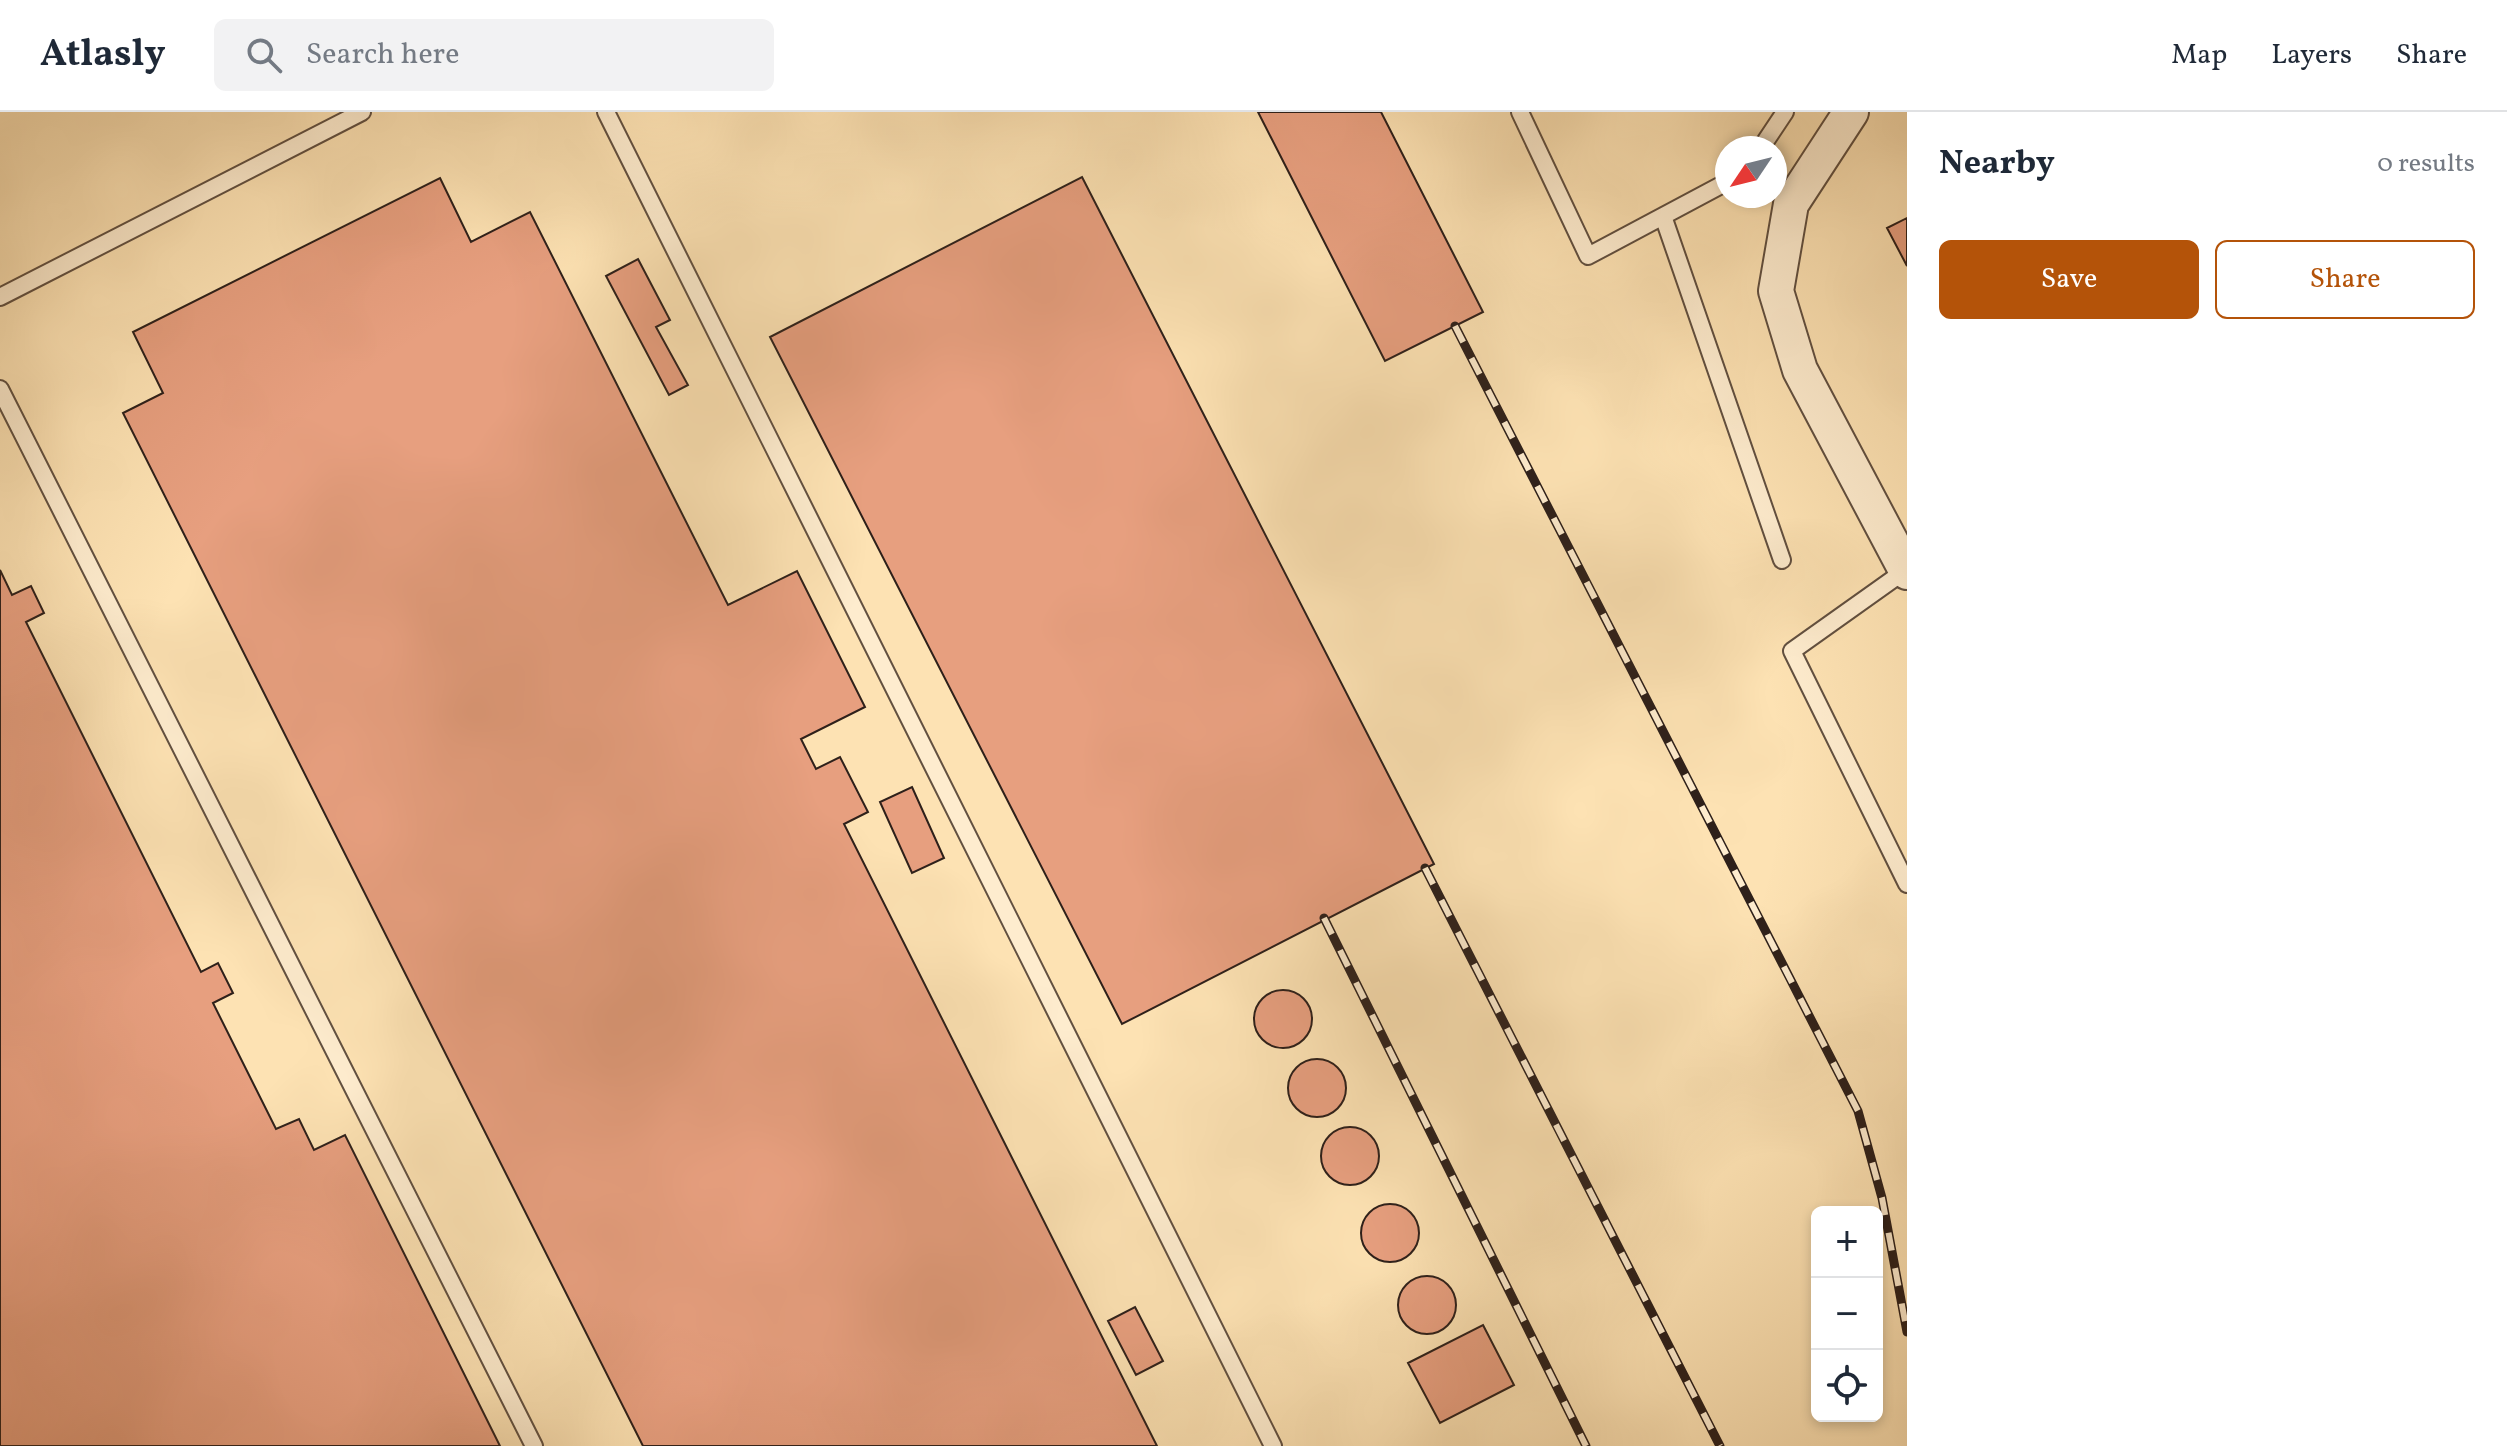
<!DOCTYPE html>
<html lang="en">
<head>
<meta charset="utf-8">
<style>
	:root { --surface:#fff; --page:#f2f2f3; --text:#1f2937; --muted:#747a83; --line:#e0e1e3; --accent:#b45309 }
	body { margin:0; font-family:Vollkorn,serif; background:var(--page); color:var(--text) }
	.controls { position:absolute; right:24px; bottom:24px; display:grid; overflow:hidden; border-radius:12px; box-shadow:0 4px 12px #0003 }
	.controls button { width:72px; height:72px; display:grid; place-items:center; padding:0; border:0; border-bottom:2px solid var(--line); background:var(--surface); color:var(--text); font:40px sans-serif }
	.compass { position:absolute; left:1715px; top:24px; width:72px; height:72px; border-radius:50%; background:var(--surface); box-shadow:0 4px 12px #0003; rotate:235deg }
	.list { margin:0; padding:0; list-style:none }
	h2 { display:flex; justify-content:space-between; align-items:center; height:104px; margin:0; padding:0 32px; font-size:34px }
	h2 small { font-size:26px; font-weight:400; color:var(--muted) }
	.actions { display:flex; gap:16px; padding:24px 32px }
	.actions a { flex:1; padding:18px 0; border:2px solid var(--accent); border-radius:12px; text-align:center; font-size:28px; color:var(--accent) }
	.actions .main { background:var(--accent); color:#fff }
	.icon { flex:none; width:44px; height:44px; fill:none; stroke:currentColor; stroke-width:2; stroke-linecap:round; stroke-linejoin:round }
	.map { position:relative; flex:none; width:1907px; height:1334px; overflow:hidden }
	header { display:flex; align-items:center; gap:48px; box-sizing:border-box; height:112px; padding:0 40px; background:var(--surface); border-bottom:2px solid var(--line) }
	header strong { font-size:38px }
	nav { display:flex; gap:44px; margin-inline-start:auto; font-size:28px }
	.search { width:560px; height:72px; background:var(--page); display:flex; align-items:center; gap:20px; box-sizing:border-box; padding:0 28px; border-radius:12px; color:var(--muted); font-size:30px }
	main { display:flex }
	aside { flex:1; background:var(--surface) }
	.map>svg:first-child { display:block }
</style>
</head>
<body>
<header>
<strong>Atlasly</strong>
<div class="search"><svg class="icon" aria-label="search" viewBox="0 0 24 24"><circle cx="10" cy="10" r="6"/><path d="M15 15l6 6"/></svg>Search here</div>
<nav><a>Map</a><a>Layers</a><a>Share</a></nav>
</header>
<main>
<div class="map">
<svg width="1907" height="1334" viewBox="0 0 1907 1334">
	<rect width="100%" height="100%" fill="#fde2b3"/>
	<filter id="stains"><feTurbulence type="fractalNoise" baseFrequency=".0025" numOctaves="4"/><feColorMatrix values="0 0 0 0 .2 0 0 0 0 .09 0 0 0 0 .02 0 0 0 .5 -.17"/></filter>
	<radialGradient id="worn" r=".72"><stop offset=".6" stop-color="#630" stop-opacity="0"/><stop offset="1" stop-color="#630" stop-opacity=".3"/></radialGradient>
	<!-- building -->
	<path fill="#e79f7f" stroke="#2e201a" stroke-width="2" d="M1258,0H1381L1483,200L1385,249Z
		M1082,65L1434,752L1122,912L770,225Z
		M440,66L471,130L530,100L728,493L797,459L865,595L801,627L816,657L840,645L868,700L844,712L1157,1334H643L123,301L163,281L133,220Z
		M1907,106V154L1887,116Z
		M638,147L670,208L656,215L688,273L669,283L606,164Z
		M0,458L12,483L31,474L44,501L26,510L201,860L218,851L233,881L213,891L276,1017L299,1007L314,1038L345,1023L500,1334H0Z
		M912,675L944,746L912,761L880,690Z
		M1254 907a29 29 0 1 1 58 0a29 29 0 1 1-58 0Z
		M1288 976a29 29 0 1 1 58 0a29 29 0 1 1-58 0Z
		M1321 1044a29 29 0 1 1 58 0a29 29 0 1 1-58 0Z
		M1361 1121a29 29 0 1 1 58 0a29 29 0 1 1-58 0Z
		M1398 1193a29 29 0 1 1 58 0a29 29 0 1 1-58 0Z
		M1135,1195L1163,1249L1136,1263L1108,1209Z
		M1483,1213L1514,1273L1440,1311L1408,1251Z"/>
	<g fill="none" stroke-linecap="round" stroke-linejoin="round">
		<defs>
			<path id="lane" d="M606,0L1273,1334
				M1520,0L1588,144L1727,70
				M1761,36L1785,0
				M1663,104L1782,448
				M0,185L362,0
				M0,277L534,1334
				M1906,458L1792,539L1907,772"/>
			<path id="street" d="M1851,0L1791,92L1776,179L1800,258L1907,460"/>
		</defs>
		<!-- lane casing -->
		<use href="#lane" stroke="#625040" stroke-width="20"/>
		<!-- street casing -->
		<use href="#street" stroke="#625040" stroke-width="38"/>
		<!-- lane -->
		<use href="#lane" stroke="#feecce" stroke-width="16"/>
		<!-- street -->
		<use href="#street" stroke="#feecce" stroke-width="34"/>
		<defs>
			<path id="rail" d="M1455,214L1858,999L1882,1086L1907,1220
				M1425,756L1720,1334
				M1324,806L1586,1334"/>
		</defs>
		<!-- rail casing -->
		<use href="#rail" stroke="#2e201a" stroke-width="9"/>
		<!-- rail -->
		<use href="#rail" stroke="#feecce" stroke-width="6" stroke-dasharray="18" stroke-linecap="butt"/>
	</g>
	<rect width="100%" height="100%" filter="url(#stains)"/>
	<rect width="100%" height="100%" fill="url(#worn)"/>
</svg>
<div class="controls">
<button>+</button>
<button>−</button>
<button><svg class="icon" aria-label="locate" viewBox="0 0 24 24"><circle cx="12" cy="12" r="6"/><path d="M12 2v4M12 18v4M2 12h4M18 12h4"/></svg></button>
</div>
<svg class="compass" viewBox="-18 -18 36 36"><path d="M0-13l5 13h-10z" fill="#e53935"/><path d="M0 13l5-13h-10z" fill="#747a83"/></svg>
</div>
<aside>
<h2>Nearby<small>0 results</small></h2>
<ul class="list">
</ul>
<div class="actions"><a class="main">Save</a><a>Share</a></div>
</aside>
</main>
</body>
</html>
